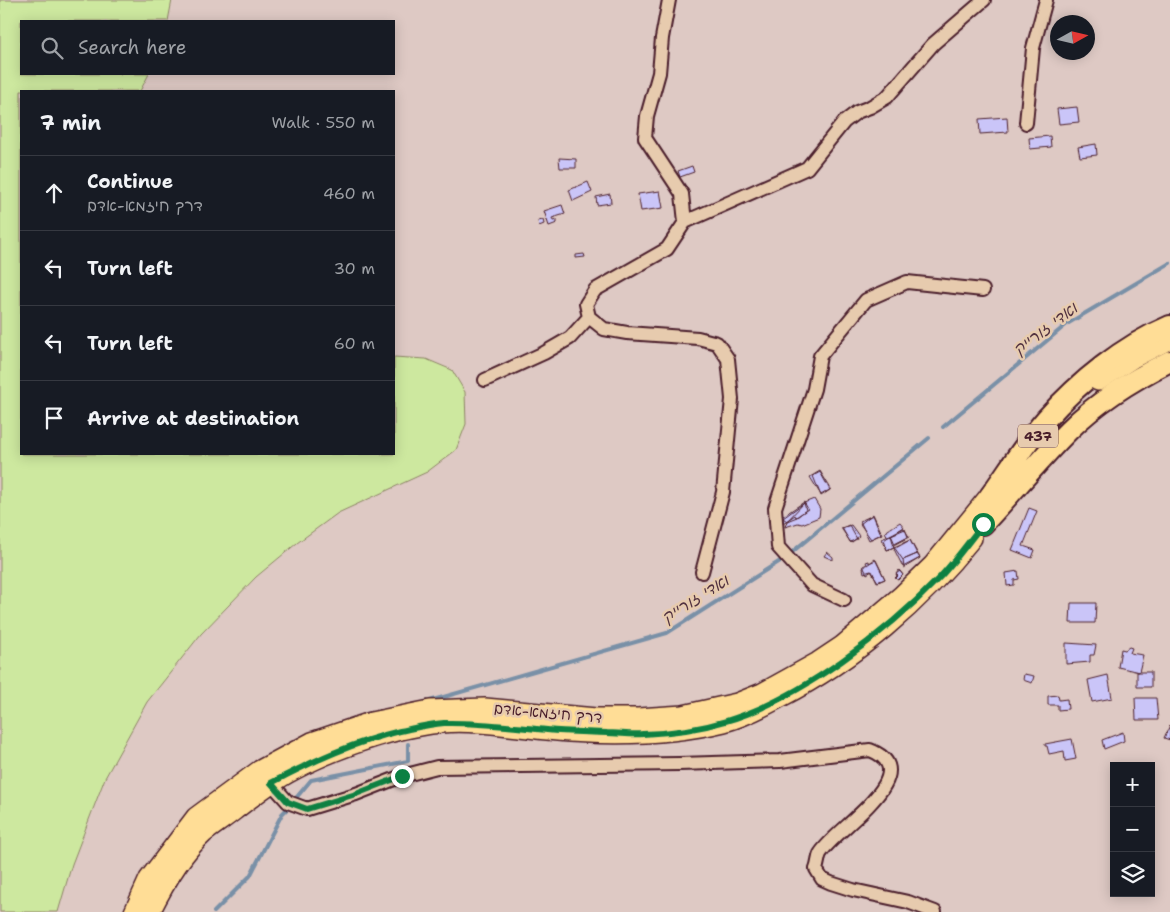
<!DOCTYPE html>
<html lang="en">
<head>
<meta charset="utf-8">
<style>
	:root { --surface:#171b24; --page:#20242c; --text:#f1f3f6; --muted:#9ea1a6; --line:#363941 }
	body { margin:0; font-family:"Shantell Sans","Playpen Sans Hebrew",sans-serif; background:var(--page); color:var(--text) }
	.controls { position:absolute; right:15px; bottom:15px; display:grid; overflow:hidden; border-radius:0px; box-shadow:0 2px 12px #0003 }
	.controls button { width:45px; height:45px; display:grid; place-items:center; padding:0; border:0; border-bottom:1px solid var(--line); background:var(--surface); color:var(--text); font:25px sans-serif }
	.compass { position:absolute; left:1050px; top:15px; width:45px; height:45px; border-radius:50%; background:var(--surface); box-shadow:0 2px 12px #0003; rotate:82deg }
	.stop { position:absolute; width:15px; height:15px; margin:-11px; border:4px solid #0b8043; border-radius:50%; background:#fff }
	.stop.end { background:#0b8043; border-color:#fff; box-shadow:0 1px 5px #0008 }
	.list { margin:0; padding:0; list-style:none }
	h2 { display:flex; justify-content:space-between; align-items:center; height:65px; margin:0; padding:0 20px; font-size:21px }
	h2 small { font-size:16px; font-weight:400; color:var(--muted) }
	.list li { display:grid; grid-template-columns:32px 1fr auto; gap:15px; align-items:center; box-sizing:border-box; height:75px; padding:0 20px; border-top:1px solid var(--line) }
	.list b { display:block; font-size:19px; white-space:nowrap }
	.list p { margin:0; font-size:16px; white-space:nowrap; color:var(--muted) }
	.list em { font-size:16px; font-style:normal; color:var(--muted) }
	.icon { flex:none; width:28px; height:28px; fill:none; stroke:currentColor; stroke-width:2; stroke-linecap:round; stroke-linejoin:round }
	.map { position:relative; flex:none; width:1170px; height:912px; overflow:hidden }
	.search { position:absolute; background:var(--surface); box-shadow:0 2px 12px #0003; left:20px; top:20px; width:375px; height:55px; display:flex; align-items:center; gap:12px; box-sizing:border-box; padding:0 18px; border-radius:0px; color:var(--muted); font-size:19px }
	.panel { position:absolute; background:var(--surface); box-shadow:0 2px 12px #0003; left:20px; top:90px; width:375px; height:365px; border-radius:0px }
	.map>svg:first-child { display:block }
</style>
</head>
<body>
<div class="map">
<svg width="1170" height="912" viewBox="0 0 1170 912">
	<rect width="100%" height="100%" fill="#dec9c4"/>
	<filter id="ink" filterUnits="userSpaceOnUse"><feTurbulence type="fractalNoise" baseFrequency=".02" numOctaves="2"/><feDisplacementMap in="SourceGraphic" scale="10" xChannelSelector="R" yChannelSelector="G"/><feConvolveMatrix kernelMatrix="1 2 1 2 8 2 1 2 1" color-interpolation-filters="sRGB"/></filter>
	<g filter="url(#ink)">
		<!-- green -->
		<path fill="#cde89f" stroke="#8c8465" d="M0,0H172L168,21H21V74H149L140,91H21V454H394V357L426,359L452,370L465,392L466,424L456,450L427,472L338,513L297,543L256,577L201,634L147,702L105,778L72,864L58,912H0Z"/>
		<g fill="none" stroke-linecap="round" stroke-linejoin="round">
			<!-- stream -->
			<path stroke="#7990a7" stroke-width="4" d="M943,427L1067,324L1170,263
				M426,702L667,633L785,558L929,438
				M296,798L311,780L408,761V744
				M214,912L250,876L282,814L287,809"/>
		</g>
		<!-- building -->
		<path fill="#cac5f8" stroke="#4a1f2b" d="M1077,107L1079,122L1059,124L1057,109Z
			M1007,117L1008,132L980,134L979,119Z
			M1050,136L1051,147L1030,149L1029,138Z
			M1096,144L1097,155L1080,157L1078,147Z
			M559,158L576,159V168H560Z
			M692,166L694,172L680,177L678,171Z
			M588,182L592,192L573,201L569,190Z
			M660,191L663,208L641,211L638,194Z
			M610,194L611,203L597,205L596,197Z
			M562,205L565,214L552,218L553,221L557,220V223L549,226L544,211Z
			M543,220L544,224L539,226L538,221Z
			M584,254L585,257L576,258V255Z
			M820,471L831,489L821,495L810,477Z
			M820,472L830,490L821,496L813,476Z
			M814,499L820,509L819,517L802,524L798,523L785,527L787,521L804,503Z
			M804,502L808,509L796,517L795,515L783,523L780,518Z
			M804,503L806,510L797,517L787,521L783,518Z
			M1029,508L1037,511L1023,546L1035,550L1032,558L1012,550Z
			M873,514L882,534L871,539L860,524Z
			M873,515L881,534L869,540L860,521Z
			M900,522L904,527L888,537L885,532Z
			M849,525L857,539L850,542L842,528Z
			M851,525L859,536L851,543L841,528Z
			M904,528L909,537L893,545L894,547L887,550L882,539Z
			M905,529L908,537L895,544L891,535Z
			M891,535L894,547L887,550L884,540Z
			M910,540L920,558L903,567L894,549Z
			M910,540L917,554L903,560L894,547Z
			M827,552L833,557V560L824,556Z
			M917,554L920,558L904,568L903,560Z
			M875,559L885,579L878,582L871,571L864,573L863,568Z
			M876,560L885,579L877,582L872,571L867,574L863,566L867,564L866,562L869,561V563Z
			M899,570L903,575L898,580L895,578L897,576L896,574Z
			M900,571L903,575L898,580L896,578L898,576L896,574Z
			M1018,571L1019,579L1014,580V585L1007,586L1006,573Z
			M1071,603H1096L1095,623H1070Z
			M1066,643L1096,645L1094,655H1090V662L1066,664Z
			M1129,647L1132,648L1130,653L1143,655L1139,672L1118,667L1121,649L1125,650Z
			M1137,672H1151V687H1137Z
			M1024,674L1034,676L1032,683L1023,680Z
			M1108,675L1112,698L1092,702L1088,680Z
			M1058,695L1059,700L1067,699L1068,709L1058,710V705H1048V696Z
			M1135,698H1156L1158,720H1136Z
			M1170,725V740L1164,738Z
			M1123,732L1124,741L1104,749L1102,740Z
			M1072,739L1076,759L1065,761L1064,751L1049,754L1047,746H1045V744Z"/>
		<g fill="none" stroke-linecap="round" stroke-linejoin="round">
			<defs>
				<path id="minor" d="M669,0L662,38L659,73L647,116L645,138L682,194L685,222L667,249L595,290L586,304L589,317L604,329L627,333L698,338L717,343L728,359L732,399L723,492L702,572
					M1026,123L1033,48L1046,0
					M685,222L807,168L844,122L857,112L870,107L887,97L933,44L984,0
					M485,380L544,353L570,338L589,317
					M844,600L812,585L778,547L775,508L814,389L820,356L866,300L907,282L983,290
					M271,783L288,802L307,809L356,794L402,776L437,767L679,764L780,761L870,750C929,773 833,830 820,854C818,858 818,865 816,869L822,879L831,883L853,890L908,902L935,912"/>
				<path id="primary" d="M1098,381L1133,358L1170,339
					M134,912L149,879L196,817L260,770L312,742L371,722L430,710L485,708L596,718H638L683,715L737,703L762,693L818,662L842,646L901,596L933,565L1000,483
					M150,912C163,886 183,852 204,833C214,825 225,818 235,810C247,801 258,792 270,784C314,755 389,728 441,723C476,720 512,727 547,730C606,736 666,736 724,722C744,717 763,707 781,697C855,659 921,602 972,538"/>
				<path id="trunk" d="M990,496C1008,471 1025,443 1046,419C1079,382 1123,346 1170,326
					M983,524C1012,493 1039,460 1069,430C1098,401 1134,379 1170,361"/>
			</defs>
			<!-- minor casing -->
			<use href="#minor" stroke="#4a1f2b" stroke-width="16"/>
			<!-- primary casing -->
			<use href="#primary" stroke="#4a1f2b" stroke-width="22"/>
			<!-- trunk casing -->
			<use href="#trunk" stroke="#4a1f2b" stroke-width="24"/>
			<!-- minor -->
			<use href="#minor" stroke="#e7cbae" stroke-width="12"/>
			<!-- primary -->
			<use href="#primary" stroke="#ffdd96" stroke-width="19"/>
			<!-- trunk -->
			<use href="#trunk" stroke="#ffdd96" stroke-width="20"/>
		</g>
	</g>
	<g fill="none" stroke-linecap="round" stroke-linejoin="round" filter="url(#ink)">
		<!-- route -->
		<path stroke="#0b8043" stroke-width="6" d="M402,776L356,794L307,809L288,802L271,783C313,761 354,742 400,731C414,728 429,724 444,723C479,722 513,727 547,730C567,732 587,732 607,733C619,733 632,735 643,734C671,733 700,729 726,721C801,699 887,632 940,577C956,560 969,541 983,524"/>
	</g>
	<g text-anchor="middle" dominant-baseline="central" stroke-width="5" stroke-linejoin="round" paint-order="stroke">
		<!-- shield labels -->
		<rect fill="#e7cbae" stroke="#795352" stroke-width="1" x="1018" y="424.5" width="40" height="23" rx="4"/>
		<g font-size="14" font-weight="bold" fill="#4a1f2b">
			<text x="1038" y="436">437</text>
		</g>
		<!-- street labels -->
		<g font-size="15" fill="#4a1f2b" stroke="#e7cbae">
			<text transform="translate(548 713) rotate(5)">דרך חיזמא-אדם</text>
		</g>
		<!-- water labels -->
		<g font-size="16" font-style="italic" fill="#523240" stroke="#e7cbae">
			<text transform="translate(1045 329) rotate(-37)">ואדי זורייק</text>
			<text transform="translate(695 599) rotate(-32)">ואדי זורייק</text>
		</g>
	</g>
</svg>
<div class="controls">
<button>+</button>
<button>−</button>
<button><svg class="icon" aria-label="layers" viewBox="0 0 24 24"><path d="M12 4l9 5-9 5-9-5zM3 14l9 5 9-5"/></svg></button>
</div>
<svg class="compass" viewBox="-18 -18 36 36"><path d="M0-13l5 13h-10z" fill="#e53935"/><path d="M0 13l5-13h-10z" fill="#9ea1a6"/></svg>
<div class="stop" style="left:983px;top:524px"></div>
<div class="stop end" style="left:402px;top:776px"></div>
<div class="search"><svg class="icon" aria-label="search" viewBox="0 0 24 24"><circle cx="10" cy="10" r="6"/><path d="M15 15l6 6"/></svg>Search here</div>
<section class="panel">
<h2>7 min<small>Walk · 550 m</small></h2>
<ul class="list">
<li><svg class="icon" aria-label="ahead" viewBox="0 0 24 24"><path d="M12 20V5M6 11l6-6 6 6"/></svg><div><b>Continue</b><p>דרך חיזמא-אדם</p></div><em>460 m</em></li>
<li><svg class="icon" aria-label="left" viewBox="0 0 24 24"><path d="M17 20v-9H6M10 6l-5 5 5 5"/></svg><div><b>Turn left</b></div><em>30 m</em></li>
<li><svg class="icon" aria-label="left" viewBox="0 0 24 24"><path d="M17 20v-9H6M10 6l-5 5 5 5"/></svg><div><b>Turn left</b></div><em>60 m</em></li>
<li><svg class="icon" aria-label="arrive" viewBox="0 0 24 24"><path d="M6 21V4h12l-3 4 3 4H6"/></svg><div><b>Arrive at destination</b></div></li>
</ul>
</section>
</div>
</body>
</html>
